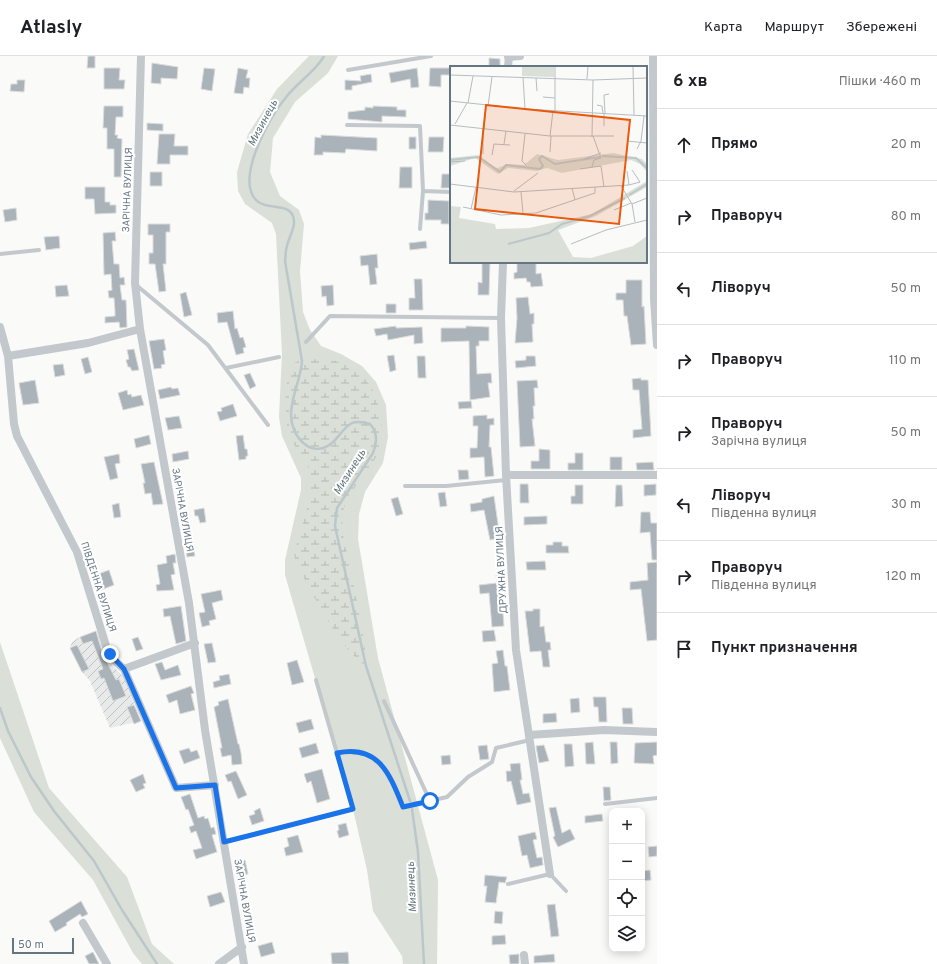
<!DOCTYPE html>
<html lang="uk">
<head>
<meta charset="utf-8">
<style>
	:root { --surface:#fff; --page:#f6f6f6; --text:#202124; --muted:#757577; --line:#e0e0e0 }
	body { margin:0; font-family:Overpass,sans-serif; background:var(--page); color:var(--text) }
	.controls { position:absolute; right:12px; bottom:12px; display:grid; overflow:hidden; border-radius:8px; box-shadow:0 2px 10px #0003 }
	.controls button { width:36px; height:36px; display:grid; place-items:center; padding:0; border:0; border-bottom:1px solid var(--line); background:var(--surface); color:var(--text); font:20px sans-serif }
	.scale { position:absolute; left:12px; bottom:10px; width:62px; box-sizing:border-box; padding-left:4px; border:2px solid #657683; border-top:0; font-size:11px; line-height:14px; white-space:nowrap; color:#657683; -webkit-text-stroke:3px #fff; paint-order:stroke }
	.stop { position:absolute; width:12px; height:12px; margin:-9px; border:3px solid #1a73e8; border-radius:50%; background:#fff }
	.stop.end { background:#1a73e8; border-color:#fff; box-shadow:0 1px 4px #0008 }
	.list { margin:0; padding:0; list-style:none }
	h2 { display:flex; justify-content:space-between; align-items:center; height:52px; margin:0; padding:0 16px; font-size:17px }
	h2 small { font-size:13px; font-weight:400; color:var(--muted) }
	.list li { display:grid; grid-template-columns:26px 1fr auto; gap:12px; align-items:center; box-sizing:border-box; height:72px; padding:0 16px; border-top:1px solid var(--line) }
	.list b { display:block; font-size:15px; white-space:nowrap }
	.list p { margin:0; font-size:13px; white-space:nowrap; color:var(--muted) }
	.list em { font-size:13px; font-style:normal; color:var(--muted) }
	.icon { flex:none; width:22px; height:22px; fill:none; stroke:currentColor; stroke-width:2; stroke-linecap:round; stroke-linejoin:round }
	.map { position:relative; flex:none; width:657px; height:908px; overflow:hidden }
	header { display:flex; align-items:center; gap:24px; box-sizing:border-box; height:56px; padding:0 20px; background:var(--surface); border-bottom:1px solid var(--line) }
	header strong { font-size:19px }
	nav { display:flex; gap:22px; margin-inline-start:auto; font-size:14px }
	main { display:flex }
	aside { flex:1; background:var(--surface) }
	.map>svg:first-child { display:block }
</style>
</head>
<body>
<header>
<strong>Atlasly</strong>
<nav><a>Карта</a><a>Маршрут</a><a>Збережені</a></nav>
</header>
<main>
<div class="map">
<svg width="657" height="908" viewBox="0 0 657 908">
	<defs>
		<pattern id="industrial-furrows" width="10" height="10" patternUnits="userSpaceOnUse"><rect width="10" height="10" fill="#e8e9e9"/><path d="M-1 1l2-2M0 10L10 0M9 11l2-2" fill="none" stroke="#c0c1c2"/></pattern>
		<pattern id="wetland-marsh" width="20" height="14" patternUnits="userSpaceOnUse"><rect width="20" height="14" fill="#dadfd7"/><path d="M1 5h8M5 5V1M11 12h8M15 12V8" fill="none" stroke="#b4b9b4"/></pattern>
	</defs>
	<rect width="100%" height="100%" fill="#fafaf8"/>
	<!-- industrial -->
	<path fill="url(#industrial-furrows)" d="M97,575L108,605L123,620L141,665L110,672L90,625L82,616L70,592L72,586L78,582Z"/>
	<!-- green -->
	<path fill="#dadfd7" d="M309,0H338L328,17L295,46L273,82L270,116L280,140L299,154L304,168L300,215L303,256L310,274L321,290L341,298L362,310L376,326L386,349L388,381L383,407L365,436L359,458L358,483L378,602L438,824L437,908H403L402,900L373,855L367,814L353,753L285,519V504L301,434V422L282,380L279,361L282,298L276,178L272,167L245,148L238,135L237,116L248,78L277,33Z
		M0,586L49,732L127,821L152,888L174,908H142L133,897L93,824L34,756L0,682Z"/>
	<!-- wetland -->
	<path fill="url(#wetland-marsh)" d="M318,303C324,304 333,304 339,306C348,310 360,316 366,324C381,342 386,376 378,397C369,418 347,434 343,457C340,474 347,495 350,511C357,544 365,577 366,610C338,591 313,538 296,507L294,498C300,473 313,443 310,418C308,403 295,393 289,380C285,369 283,313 294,307C300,303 311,304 318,303Z"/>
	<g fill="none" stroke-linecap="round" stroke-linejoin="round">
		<!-- stream -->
		<path stroke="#bbc7cb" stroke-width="2.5" d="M324,0C317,14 297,27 287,40C271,59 239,115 253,140C262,156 285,146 292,158C298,168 289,180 287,190C285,195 286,200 285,205L302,305C301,323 291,340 291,359C291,380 311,404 332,387C339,381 343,372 352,367C358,365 363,366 370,368C378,377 377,386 373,397L337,452L335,470L366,610L410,745
			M0,652L8,675L31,721L54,755L94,805L122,854L157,908
			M412,753L418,796L424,908"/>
	</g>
	<!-- building -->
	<path fill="#aab3b9" stroke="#dcdcda" d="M88,0H95V12H87Z
		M489,2L500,3V11H489Z
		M152,7L178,11L177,23L161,22V28L151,27Z
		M104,12H120L119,24H125L124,33H104Z
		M204,12L215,13L212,35L201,33Z
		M238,12L248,14L246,22H250L249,32L244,31L243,38L234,37Z
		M417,12L419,31L411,32L410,23L391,27L389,17Z
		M430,12H451V19H441V31L429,30Z
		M371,18L372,26L352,30V34H345V24L361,25L360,20Z
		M17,24H25L24,36L10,35L11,28H17Z
		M104,50H123V61H116L115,79H118L117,82L122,83L121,121H114V93H107V72H103Z
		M373,50L397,51V54H406V61L382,60V66L348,63V56L365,54V51L373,52Z
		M147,67L163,68V75L147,74Z
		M159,78H175L174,90H188V99H170V108H157Z
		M321,79L377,82V95L346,93L345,97L323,96V99H314L315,81L321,82Z
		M409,81H416V93H409Z
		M429,81H444L443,96H428Z
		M400,111H412V132H399Z
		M150,116H162V130H150Z
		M442,118H450V132H441Z
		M85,131H105V146H110V149H116V157L95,158L94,143H85Z
		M428,144L449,145V168H441V164H425V157H428Z
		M16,152L17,164L5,166L3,154Z
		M148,168H170V176H166V208H163L166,235L159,236L155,208H149V197H153V179H148Z
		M115,176L116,185H112L114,208H119L120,222L124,221L125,229H120L122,244H126L127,271L120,272L119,266L105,267V261L115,260V255L114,242H109L108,235L112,234L111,218L104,219L103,177Z
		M59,180L60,192L46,194L44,181Z
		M426,185L427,192L410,194L409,187Z
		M377,198L378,212H375L377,228L370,229L368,209L361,210L360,200Z
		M482,206H490L489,239H478V226L482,227Z
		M517,206H536V218L541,217L543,230L531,231L530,226H527L526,222L514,223V217L517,216Z
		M414,223H422L423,254H409V242H415Z
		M626,224H642V251L644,250L646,288L631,289L627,260H624L623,244H616V237H626Z
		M67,229L69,240L56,241L55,230Z
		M333,229L334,249L327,250L326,240L322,241L321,230Z
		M186,236L192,259L184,261L180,238Z
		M528,241L530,258L534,257V268H532L533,286L515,287L517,262L516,242Z
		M386,248H396V257H386Z
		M233,255L235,273L237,272L240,282L243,281L246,291L243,292L244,297L236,299L227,266L218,267L217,257Z
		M396,270V272L422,271L423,287L414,288V279L388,284L387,278L376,280L374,273Z
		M466,270L489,271V285H479V290H476L477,318L491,317L492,327H488L490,341L470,344L469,285L441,286V272H466Z
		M164,283L166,294L163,295L165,308L161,309L162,312L154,313L149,285Z
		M134,293L139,314L132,315L130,311H128L126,304L129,303L127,294Z
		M394,299L396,314L390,316L387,300Z
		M417,300H425L426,322H418Z
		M526,300H535L536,310L516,312L515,305L526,304Z
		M88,301L92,316L85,318L81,303Z
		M63,308L65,319L55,321L53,309Z
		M250,317L256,330L250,333L244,319Z
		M641,322V324H648L651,380L633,382V374L642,373L639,334H633L632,323Z
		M35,324L39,347L23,349L19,327Z
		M537,324L538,332H534L535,350H533L534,363H532L535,390L520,391L517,325Z
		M171,331L172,333L178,332L180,339L160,343L158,334Z
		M127,334L128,339L131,338L132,341L141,339L144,349L123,354L118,337Z
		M471,345L472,352L459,353L458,346Z
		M233,348L237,360L220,365L217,356L222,355L221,352Z
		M487,359V363L494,362V369H490L489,391H491L494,420L485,421L484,401L470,402V392H477L478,370H473V360Z
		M179,360L182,372L168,374L165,362Z
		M149,379L151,388L136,392L134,383Z
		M243,379L245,393H247L248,400H246V403L239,404L236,380Z
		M539,393L550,394V413H531V405H539Z
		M188,395L189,403L173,406L172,398Z
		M575,397H583V414H568V407H575Z
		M119,398L120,407L115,408L118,422L110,424L104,401Z
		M610,401H622V414H610Z
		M154,406L163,448L153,449L151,437L145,438L143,427H145L141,408Z
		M653,406L654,414H637L636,407Z
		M458,414H468L469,423L459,424Z
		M520,428H528L529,447H520Z
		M656,428V439L644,440V429Z
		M575,429H583V448H571V440H575Z
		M616,429H622L623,450L615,451Z
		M445,436L447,450L440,451L438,437Z
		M494,440L500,482L490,484L484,454L471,456L470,448L482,446V443Z
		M398,441L403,458L396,460L391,443Z
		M119,447L121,461L114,462L112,449Z
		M204,452L206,466L200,467L198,460H195L194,454Z
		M641,456H650L651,467H657V504H652L650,476L640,477Z
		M547,460V468L524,469V461Z
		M192,485L195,500L187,501L185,486Z
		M553,486H562V490H568L569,497H546V489H553Z
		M175,498L176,507H173L175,518L171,519L174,534L157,535L156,529L160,528L157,509L167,507L166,500Z
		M545,505L546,514H527L526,506Z
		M657,506V584L647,585L641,533L630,534V526L648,524L647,507Z
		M109,514L114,529L101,534L96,519Z
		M504,518L506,533H501L504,570L492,571L489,537L480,538L479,529L497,527L496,519Z
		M221,534L223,544L212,547L216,563L209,565L210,569L202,571L199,557L205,556L201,538Z
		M181,550L186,585L176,588L170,560L164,561L163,553Z
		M533,553H540V571L544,570L546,586H550L551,594H548L550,611H543L541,595L530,596L525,555H533Z
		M494,574L496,585L483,586L482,575Z
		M96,575L102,596L116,624L119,623L126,640L113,645L104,622L101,623L98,615L103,613L92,585L83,588L80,581Z
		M138,581L143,593L136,595L132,583Z
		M212,587L216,606L208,607L204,588Z
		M77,589L89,613L82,616L70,592Z
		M503,594L505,610H507L510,634L494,636L492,608L498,607L496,595Z
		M297,604L304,626L292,629L287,607Z
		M162,606L165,614L178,609L181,619L161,624L155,608Z
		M229,618L231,628L214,632L213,626L220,624L219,620Z
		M191,630L194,637L191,638L195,654L180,658L177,644L169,647L166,639Z
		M593,641H606L607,666H599L598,651H594Z
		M579,642L580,656L571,657L570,643Z
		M228,643L238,688H239L241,697L242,708L232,709L231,699L222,701L220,692H222L214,651L219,649L218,646Z
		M134,649L141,665L134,668L127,651Z
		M622,652H632L633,668H623Z
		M556,657L557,666L543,667V658Z
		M311,663L314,673L299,677L296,667Z
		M593,686L595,708H586L585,687Z
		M610,686H617L618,707L611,708Z
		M657,686V699L653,700L654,708L634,707L635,687Z
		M316,687L319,697L302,702L299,692Z
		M564,688H572L574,710L565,711Z
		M487,689L489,703L480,704L478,690Z
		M544,689L549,705L539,707L536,690Z
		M189,692L191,696L197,694L200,702L184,708L179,695Z
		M450,699L451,708L442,709L441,700Z
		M520,707L522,724H520L523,738L529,737L531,746L517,749L511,725L507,726L506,715H511L510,708Z
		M322,713L330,743L317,747L311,725L307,727L304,718Z
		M236,715L247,739L238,743L231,725L228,726L225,719Z
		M143,718L146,727L143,728L145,732L136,736L130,724Z
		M603,731H610L611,744L604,745Z
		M190,738L198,762L204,760L205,763L208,762L211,772L214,771L216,778L212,779L217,796L196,803L193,794L202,792L196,775L191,777L189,771L194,769L188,753L186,754L181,741Z
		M556,751L562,777L570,773L575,783L558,791L553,781L555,780L549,752Z
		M260,752L264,765L252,769L249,760L255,758L254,755Z
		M602,758L603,765L585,767V760Z
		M346,767L349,779L339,782L337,775L339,774L338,769Z
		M535,776L537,783L533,784L537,802L542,801L543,809L530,812L527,799L522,800L518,780Z
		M298,779L303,796L286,800L284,792L289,790L287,782Z
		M657,790V800L649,801L648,791Z
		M245,804L248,818L238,820L235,807Z
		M650,814L651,824L642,825V815Z
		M485,819L507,821L505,827L499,826L496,847L485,846L487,830H484Z
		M221,836L225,846L210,851L207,840Z
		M81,845L88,858L82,861L80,858L66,867L67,869L55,876L49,865Z
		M555,848L559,880L551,881L547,849Z
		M495,855L503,856L502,868L494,867Z
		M505,879L506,888L492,889V880Z
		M272,886L275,897L261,901L258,890Z
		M93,896L99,908H89L85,900Z
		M348,896L349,908H332L331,897Z
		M519,898V908H510L509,899Z
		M554,898L555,906L534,907V900Z"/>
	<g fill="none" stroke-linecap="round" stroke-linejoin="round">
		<!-- lane -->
		<path stroke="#c3c8cc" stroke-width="4" d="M348,14L431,0
			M347,69L420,70L423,135L420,173
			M423,135L451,136
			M0,198L39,194
			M135,228L208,289L268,369
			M306,286L330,260L501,262
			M226,312L279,301
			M405,430H446L506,424
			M384,645L430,745
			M337,697C379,689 390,718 403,751L447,741L468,721L492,706L496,692L530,684
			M605,748L657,742
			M224,786L353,753L316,624
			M508,828L550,818L566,835"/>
		<!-- street -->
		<path stroke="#c3c8cc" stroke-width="8" d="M141,0L135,227L140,273L189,547L205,674L244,908
			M653,0L654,243L657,289
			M508,1L520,0
			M508,11L509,0
			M503,206L501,262L506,419L516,594L550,818
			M0,271L8,300L14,368L17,380L77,496L107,593L114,604L124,613L176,732L215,729
			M8,300L88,287L140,273
			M506,419H657
			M124,613L195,587
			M529,679L604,674L657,676
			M83,867L107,908
			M524,899L525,908
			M219,908L242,891"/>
	</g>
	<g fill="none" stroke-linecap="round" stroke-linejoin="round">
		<!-- route -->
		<path stroke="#1a73e8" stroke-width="5" d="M110,598L124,613L176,732L215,729L224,786L353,753L337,697C379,688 390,719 403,751L430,745"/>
	</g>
	<g text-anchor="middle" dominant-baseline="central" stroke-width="4" stroke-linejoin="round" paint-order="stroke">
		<!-- street labels -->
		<g font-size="10" fill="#657683" stroke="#fff">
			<text transform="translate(128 134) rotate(-88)">ЗАРІЧНА ВУЛИЦЯ</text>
			<text transform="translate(182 454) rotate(80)">ЗАРІЧНА ВУЛИЦЯ</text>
			<text transform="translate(502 514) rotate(-93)">ДРУЖНА ВУЛИЦЯ</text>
			<text transform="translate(98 531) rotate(72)">ПІВДЕННА ВУЛИЦЯ</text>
			<text transform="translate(244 845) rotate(80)">ЗАРІЧНА ВУЛИЦЯ</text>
		</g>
		<!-- water labels -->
		<g font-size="11" font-style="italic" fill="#60757c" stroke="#fff">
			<text transform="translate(263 67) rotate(-62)">Мизинець</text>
			<text transform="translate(350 416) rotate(-58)">Мизинець</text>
			<text transform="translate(412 831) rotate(-93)">Мизинець</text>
		</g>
	</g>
	<!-- overview -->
	<g transform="translate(450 10)">
		<rect width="197" height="197" fill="#fafaf8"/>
		<path d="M104,0V11L72,10V1ZM163,87L192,93L197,98V106L190,98L181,94L112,107L97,102L87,105L58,102L48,108L25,92L0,100V92L28,89L43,101L48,102L57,98L74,99L87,88L108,94ZM197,115V121L146,150L108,164L123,191L141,192L183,180L197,170V197H0V140L11,141L9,152L45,158L46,163L79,162L142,148Z" fill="#dadfd7"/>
		<path d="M88,89L104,96L128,95L111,105L97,101L88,104L80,102L79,95Z" fill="#dadfd7"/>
		<path fill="none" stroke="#bbc7cb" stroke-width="2" d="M152,90L186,92L197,102M0,94L29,91L50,106L56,99L90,103L93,100L89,93L92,90L105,98L150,91M179,129L197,118M58,178L99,167L112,158L140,150L175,132"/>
		<path fill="none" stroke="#b5bdc2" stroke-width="1" d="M183,0L184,49M0,9L143,14L197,12M73,11L75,43M86,12L87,25M137,13L138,0M93,31L105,32M0,35L75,43L197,50M18,37L23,10M147,39L152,40L153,47M38,40L42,11M105,45V0M154,47V60M155,47L154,29L159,28M5,58L17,37M0,59L100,70H164M33,62V88M34,63L36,40M75,68L72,95L76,99M100,70L103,45M142,71L143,14M177,75L197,77M54,78L56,65M187,83L191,75L194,50M100,86L101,70M42,89L44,78L60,79M134,93L151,87M0,96L15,95M142,101L144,94L151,92L143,70M130,103L151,100L154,121M177,105L179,119M0,118L64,126L179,119L190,116L182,104M171,120L182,138L185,156M122,122L125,134M64,125L88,107M71,126L73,147M182,138L197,132M13,141L51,149L86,147L145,127V121M21,143L26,121M164,144L181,137M121,178L156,164L197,154"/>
		<path fill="#e8590c" fill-opacity="0.15" stroke="#e8590c" stroke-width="2" d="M36,39L180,54L169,158L25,143Z"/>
		<rect width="197" height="197" fill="none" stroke="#657683" stroke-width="2"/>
	</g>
</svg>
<div class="controls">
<button>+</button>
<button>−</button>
<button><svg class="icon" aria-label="locate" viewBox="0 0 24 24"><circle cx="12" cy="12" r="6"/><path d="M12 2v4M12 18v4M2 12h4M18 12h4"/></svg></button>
<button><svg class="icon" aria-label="layers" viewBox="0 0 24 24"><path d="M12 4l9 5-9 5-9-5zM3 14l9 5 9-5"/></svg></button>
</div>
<div class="scale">50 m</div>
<div class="stop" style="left:430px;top:745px"></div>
<div class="stop end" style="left:110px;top:598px"></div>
</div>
<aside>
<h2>6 хв<small>Пішки · 460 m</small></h2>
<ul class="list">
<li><svg class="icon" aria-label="ahead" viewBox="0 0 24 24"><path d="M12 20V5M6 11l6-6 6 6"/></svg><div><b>Прямо</b></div><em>20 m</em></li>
<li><svg class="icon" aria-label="right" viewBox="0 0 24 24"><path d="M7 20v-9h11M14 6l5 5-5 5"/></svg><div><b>Праворуч</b></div><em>80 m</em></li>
<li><svg class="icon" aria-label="left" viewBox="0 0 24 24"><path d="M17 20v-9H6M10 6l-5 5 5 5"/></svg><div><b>Ліворуч</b></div><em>50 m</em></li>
<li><svg class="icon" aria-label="right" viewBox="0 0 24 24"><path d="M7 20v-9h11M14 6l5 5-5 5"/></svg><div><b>Праворуч</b></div><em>110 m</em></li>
<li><svg class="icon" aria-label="right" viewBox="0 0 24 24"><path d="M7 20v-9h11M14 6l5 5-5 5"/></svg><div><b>Праворуч</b><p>Зарічна вулиця</p></div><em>50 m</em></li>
<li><svg class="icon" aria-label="left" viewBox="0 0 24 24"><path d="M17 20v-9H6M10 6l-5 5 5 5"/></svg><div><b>Ліворуч</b><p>Південна вулиця</p></div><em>30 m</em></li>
<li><svg class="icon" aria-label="right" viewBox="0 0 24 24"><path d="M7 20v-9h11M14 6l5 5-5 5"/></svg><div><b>Праворуч</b><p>Південна вулиця</p></div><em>120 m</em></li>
<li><svg class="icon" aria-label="arrive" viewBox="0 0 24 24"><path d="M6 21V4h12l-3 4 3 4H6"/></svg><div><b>Пункт призначення</b></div></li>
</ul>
</aside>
</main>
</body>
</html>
